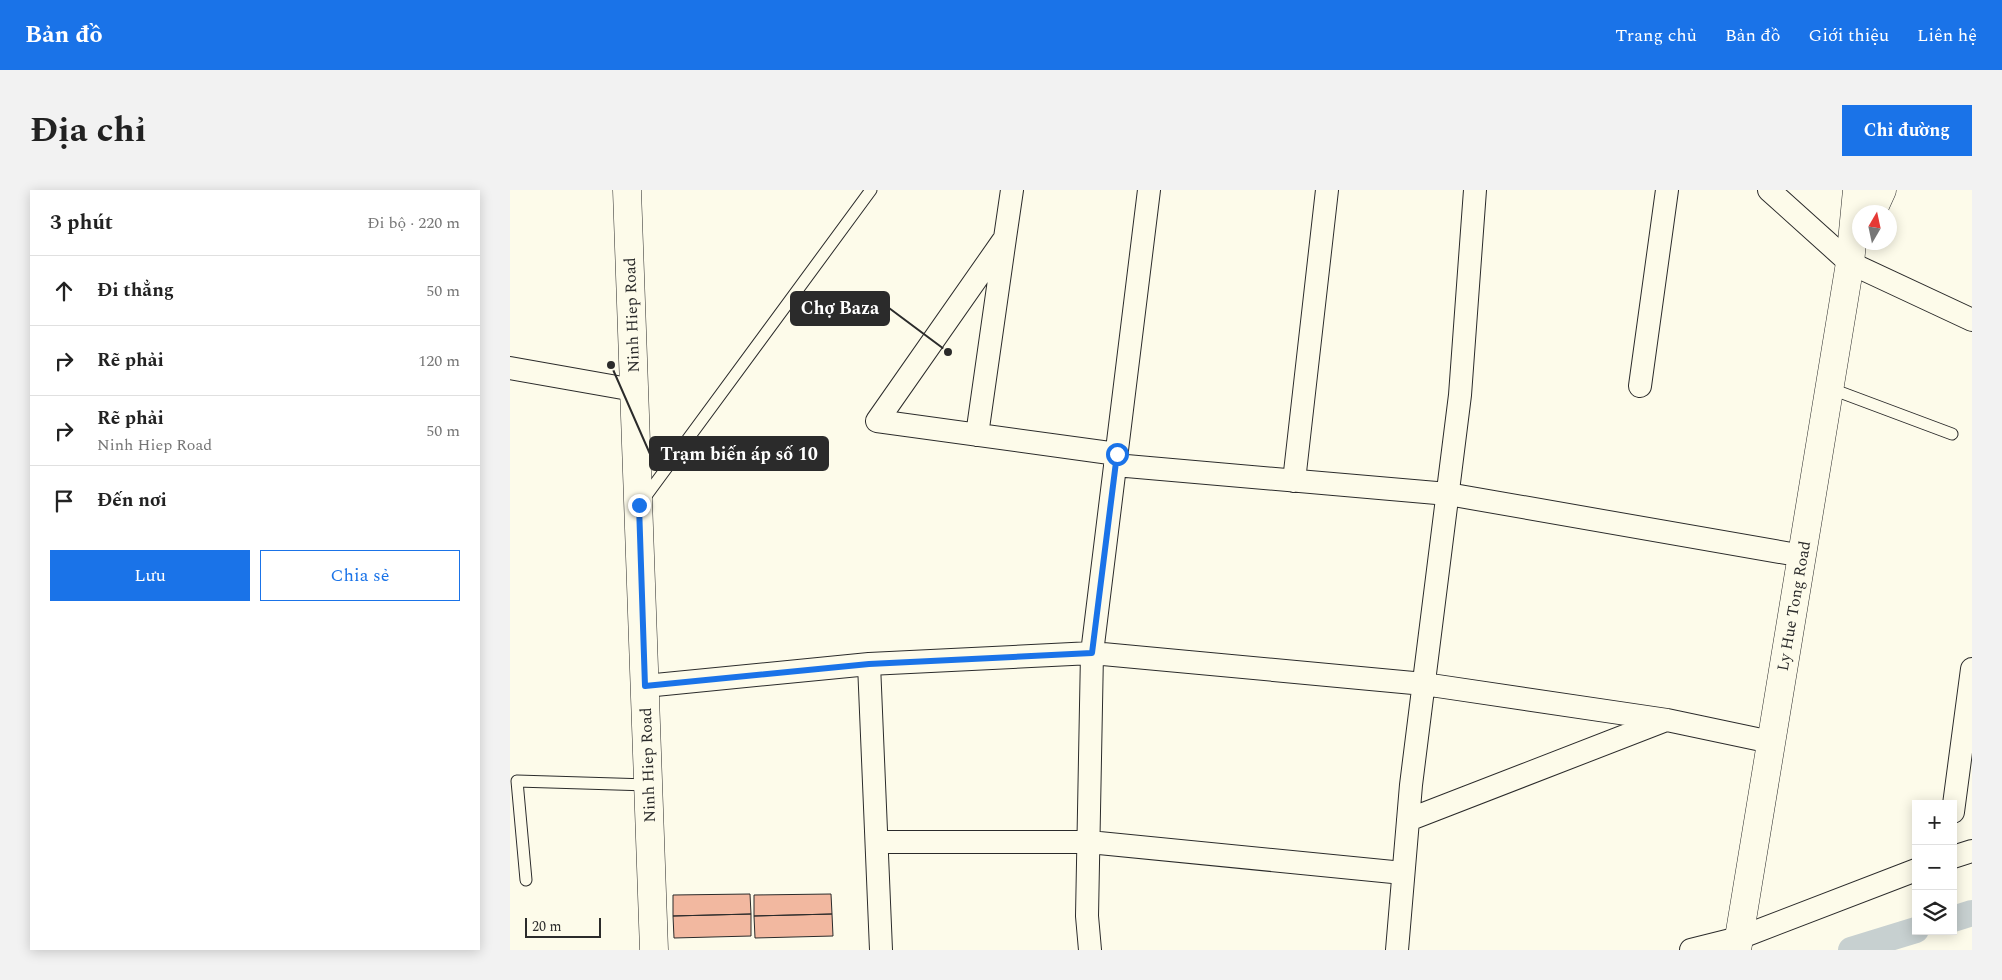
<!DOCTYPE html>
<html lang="vi">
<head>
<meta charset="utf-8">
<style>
	:root { --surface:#fff; --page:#f2f2f2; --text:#222; --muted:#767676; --line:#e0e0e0; --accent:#1a73e8 }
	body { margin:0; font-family:Spectral,serif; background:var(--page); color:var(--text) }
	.controls { position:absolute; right:15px; bottom:15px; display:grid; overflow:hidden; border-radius:0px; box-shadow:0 2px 12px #0003 }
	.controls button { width:45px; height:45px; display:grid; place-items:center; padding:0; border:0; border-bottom:1px solid var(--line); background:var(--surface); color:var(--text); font:25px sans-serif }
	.compass { position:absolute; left:1342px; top:15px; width:45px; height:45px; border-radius:50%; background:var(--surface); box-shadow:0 2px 12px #0003; rotate:9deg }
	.scale { position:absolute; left:15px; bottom:12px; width:76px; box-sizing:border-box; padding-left:5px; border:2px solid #2b2b2b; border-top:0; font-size:14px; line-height:18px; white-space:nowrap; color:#2b2b2b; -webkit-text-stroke:4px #fdfbea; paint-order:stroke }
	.stop { position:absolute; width:15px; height:15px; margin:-11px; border:4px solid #1a73e8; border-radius:50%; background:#fff }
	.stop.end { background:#1a73e8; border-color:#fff; box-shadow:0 1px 5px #0008 }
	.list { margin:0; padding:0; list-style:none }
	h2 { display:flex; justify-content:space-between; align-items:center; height:65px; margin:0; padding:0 20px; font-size:21px }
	h2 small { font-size:16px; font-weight:400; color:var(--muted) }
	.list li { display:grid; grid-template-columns:32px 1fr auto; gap:15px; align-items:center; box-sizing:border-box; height:70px; padding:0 20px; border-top:1px solid var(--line) }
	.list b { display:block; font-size:19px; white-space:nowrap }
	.list p { margin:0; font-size:16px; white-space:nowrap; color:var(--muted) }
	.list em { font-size:16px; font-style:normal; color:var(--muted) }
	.actions { display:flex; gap:10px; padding:15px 20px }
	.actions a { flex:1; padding:11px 0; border:1px solid var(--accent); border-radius:0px; text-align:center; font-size:18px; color:var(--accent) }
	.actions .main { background:var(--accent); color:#fff }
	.icon { flex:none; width:28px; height:28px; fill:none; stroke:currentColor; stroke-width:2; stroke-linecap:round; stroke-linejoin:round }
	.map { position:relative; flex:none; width:1462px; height:760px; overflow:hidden; border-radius:0px }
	header { display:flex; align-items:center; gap:30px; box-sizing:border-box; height:70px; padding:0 25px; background:var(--accent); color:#fff }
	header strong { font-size:24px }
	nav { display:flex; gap:28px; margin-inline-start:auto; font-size:18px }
	.intro { display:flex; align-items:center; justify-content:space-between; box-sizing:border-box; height:120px; padding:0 30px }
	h1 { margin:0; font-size:35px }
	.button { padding:12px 22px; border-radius:0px; background:var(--accent); color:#fff; font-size:18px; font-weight:700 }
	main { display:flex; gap:30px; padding:0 30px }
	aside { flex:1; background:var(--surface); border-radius:0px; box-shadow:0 2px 12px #0003 }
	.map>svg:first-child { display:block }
</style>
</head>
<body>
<header>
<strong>Bản đồ</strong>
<nav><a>Trang chủ</a><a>Bản đồ</a><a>Giới thiệu</a><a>Liên hệ</a></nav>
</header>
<div class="intro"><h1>Địa chỉ</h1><a class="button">Chỉ đường</a></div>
<main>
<aside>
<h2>3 phút<small>Đi bộ · 220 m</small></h2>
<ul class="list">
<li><svg class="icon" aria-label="ahead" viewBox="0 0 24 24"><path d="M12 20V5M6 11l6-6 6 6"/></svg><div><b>Đi thẳng</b></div><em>50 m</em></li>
<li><svg class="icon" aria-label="right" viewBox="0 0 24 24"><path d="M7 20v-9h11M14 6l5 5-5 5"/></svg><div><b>Rẽ phải</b></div><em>120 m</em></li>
<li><svg class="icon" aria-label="right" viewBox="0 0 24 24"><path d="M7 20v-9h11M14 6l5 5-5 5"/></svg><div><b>Rẽ phải</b><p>Ninh Hiep Road</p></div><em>50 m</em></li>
<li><svg class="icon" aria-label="arrive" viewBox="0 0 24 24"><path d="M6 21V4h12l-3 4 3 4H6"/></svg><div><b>Đến nơi</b></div></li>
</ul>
<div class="actions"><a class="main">Lưu</a><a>Chia sẻ</a></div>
</aside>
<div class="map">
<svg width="1462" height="760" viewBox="0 0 1462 760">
	<rect width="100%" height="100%" fill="#fdfbea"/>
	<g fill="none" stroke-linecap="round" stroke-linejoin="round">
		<!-- canal -->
		<path stroke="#c7d0d0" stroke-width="26" d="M1443,729L1462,723
			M1341,760L1406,740"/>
	</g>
	<!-- building -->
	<path fill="#f2b8a0" stroke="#2b2b2b" d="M240,704L241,724L163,726V705Z
		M321,704L322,724L244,726V705Z
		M241,724V746L164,748L163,726Z
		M322,724L323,746L245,748L244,726Z"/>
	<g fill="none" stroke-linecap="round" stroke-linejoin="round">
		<defs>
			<path id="lane" d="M1319,198L1442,244
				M133,310L361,0
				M16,690L7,591L138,595"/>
			<path id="street" d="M1259,0L1340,73L1462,130
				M495,48L502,0
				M0,178L124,200
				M1130,196L1157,0
				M467,245L495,48L367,231L607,264
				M605,275L938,304L1293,366
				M784,291L817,0
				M359,474L371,760
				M135,496L359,474L582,463L914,494L1157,530L1261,552
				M1443,622L1462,479
				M898,630L1156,530
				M367,652H579L893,683
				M1443,667L1462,661
				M580,760L577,726L582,463L639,0
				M887,760L901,595L950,205L965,0
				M1181,760L1229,748L1406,680"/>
			<path id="secondary" d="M117,0L144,760
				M1362,22L1372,0
				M1227,760L1340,73L1347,0"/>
		</defs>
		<!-- lane casing -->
		<use href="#lane" stroke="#2b2b2b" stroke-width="13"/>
		<!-- street casing -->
		<use href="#street" stroke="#2b2b2b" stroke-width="24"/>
		<!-- secondary casing -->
		<use href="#secondary" stroke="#2b2b2b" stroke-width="29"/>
		<!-- lane -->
		<use href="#lane" stroke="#fdfbea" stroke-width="11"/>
		<!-- street -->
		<use href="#street" stroke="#fdfbea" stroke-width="22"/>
		<!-- secondary -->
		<use href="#secondary" stroke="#fdfbea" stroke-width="28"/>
	</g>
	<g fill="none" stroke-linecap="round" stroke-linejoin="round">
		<!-- route -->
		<path stroke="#1a73e8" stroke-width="6" d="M129,315L135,496L359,474L582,463L607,264"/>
	</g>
	<g text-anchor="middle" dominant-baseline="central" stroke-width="4" stroke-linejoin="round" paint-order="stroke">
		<!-- street labels -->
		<g font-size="16" fill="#2b2b2b" stroke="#fdfbea">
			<text transform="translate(122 125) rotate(-92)">Ninh Hiep Road</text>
			<text transform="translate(1284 416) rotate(-80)">Ly Hue Tong Road</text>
			<text transform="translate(138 575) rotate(-92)">Ninh Hiep Road</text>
		</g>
	</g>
	<!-- callouts -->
	<path fill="none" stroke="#2b2b2b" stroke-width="2" d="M438 162L379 118M101 175L140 264"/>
	<g fill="#2b2b2b" stroke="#fdfbea" stroke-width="2">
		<circle cx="438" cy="162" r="5"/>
		<circle cx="101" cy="175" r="5"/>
	</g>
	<g fill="#2b2b2b" stroke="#2b2b2b" stroke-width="2">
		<rect x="281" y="102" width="98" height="33" rx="5"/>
		<rect x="140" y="247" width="178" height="33" rx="5"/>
	</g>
	<g font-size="18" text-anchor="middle" font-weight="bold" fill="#fff">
		<text x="330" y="124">Chợ Baza</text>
		<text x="229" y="270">Trạm biến áp số 10</text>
	</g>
</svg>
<div class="controls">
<button>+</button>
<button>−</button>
<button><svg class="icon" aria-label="layers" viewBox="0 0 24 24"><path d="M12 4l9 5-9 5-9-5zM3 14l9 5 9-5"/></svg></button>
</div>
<svg class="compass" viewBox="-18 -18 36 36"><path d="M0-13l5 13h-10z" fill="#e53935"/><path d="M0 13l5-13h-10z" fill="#767676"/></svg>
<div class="scale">20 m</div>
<div class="stop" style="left:607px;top:264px"></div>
<div class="stop end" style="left:129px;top:315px"></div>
</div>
</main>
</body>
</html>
